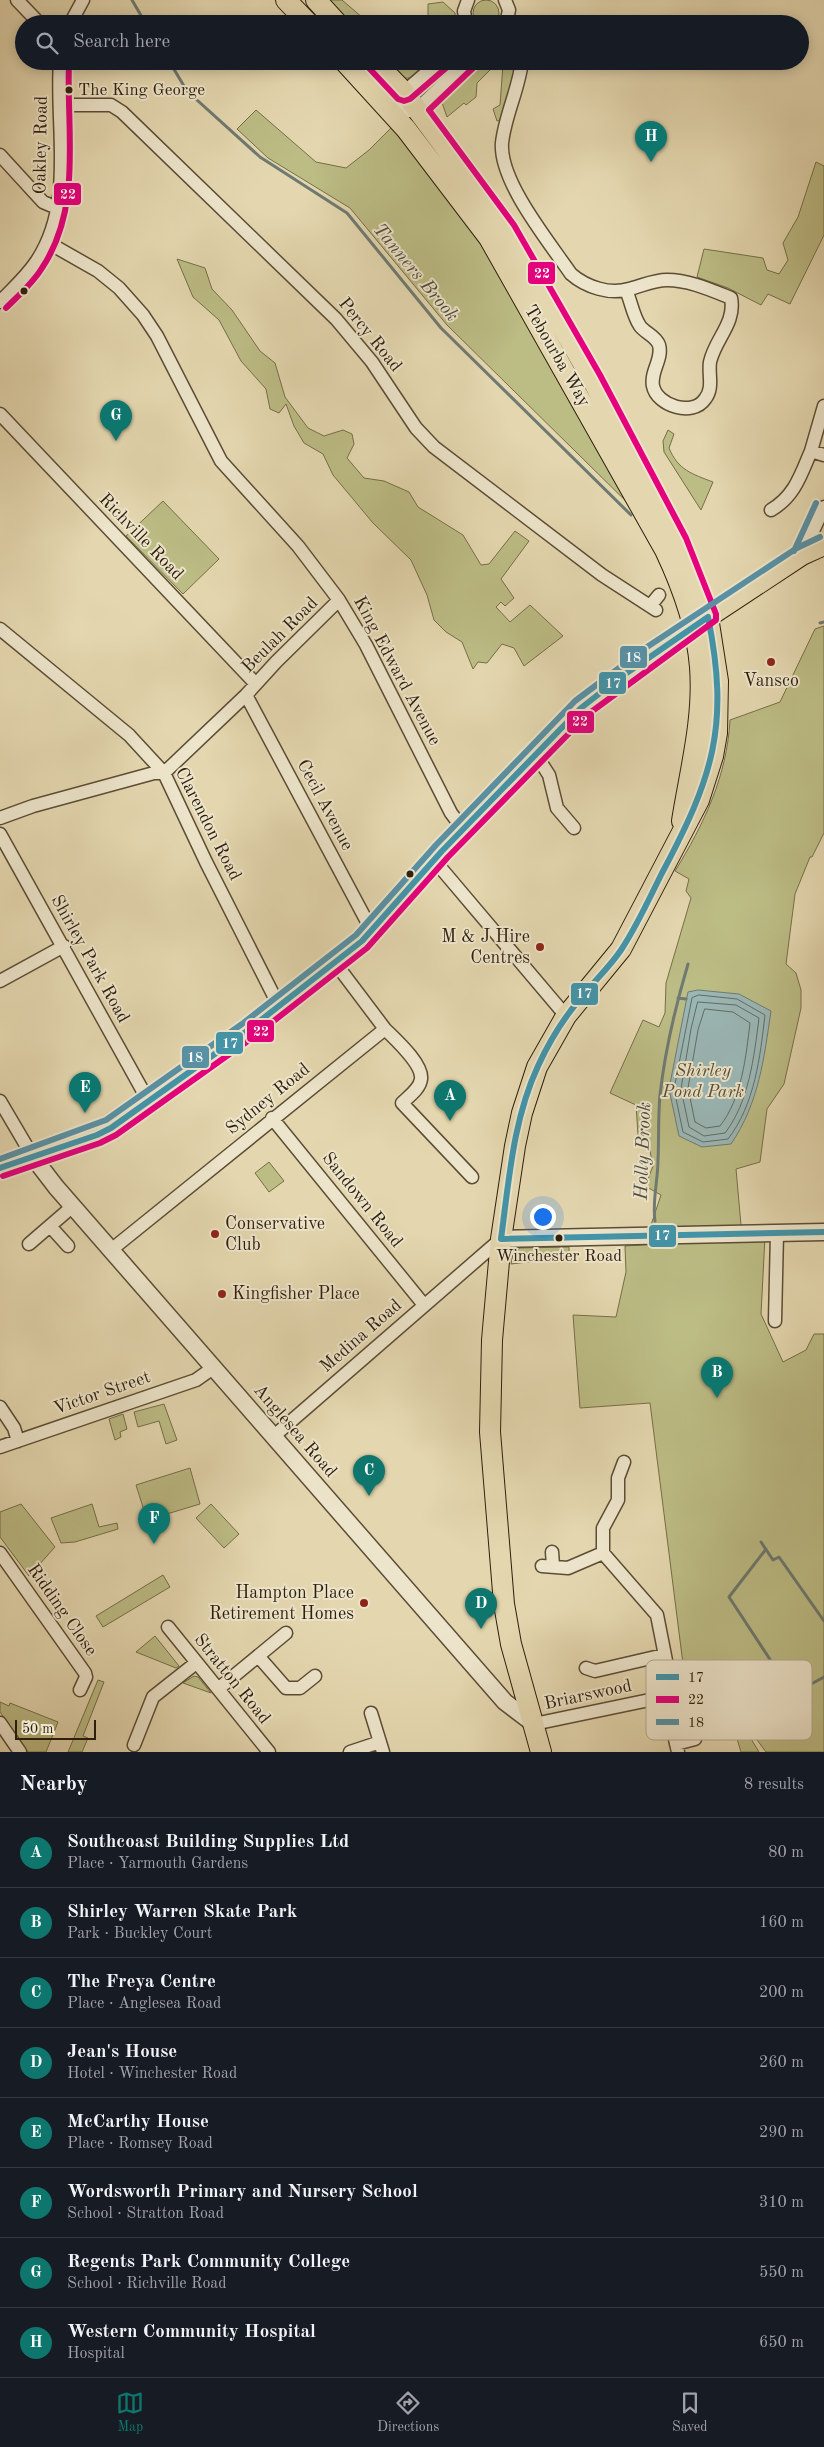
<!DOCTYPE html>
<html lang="en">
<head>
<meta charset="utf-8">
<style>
	:root { --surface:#171b24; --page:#20242c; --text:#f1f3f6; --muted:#9ea1a6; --line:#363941; --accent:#0f766e }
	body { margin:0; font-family:"Old Standard TT",serif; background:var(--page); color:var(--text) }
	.scale { position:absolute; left:15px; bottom:12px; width:81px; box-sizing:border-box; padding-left:5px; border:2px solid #2f1f0d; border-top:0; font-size:14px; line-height:18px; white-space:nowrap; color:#2f1f0d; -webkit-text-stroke:4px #ede5cb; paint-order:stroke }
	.you { position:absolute; left:542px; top:1216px; width:18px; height:18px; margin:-12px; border:4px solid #fff; border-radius:50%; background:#1a73e8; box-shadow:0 0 0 8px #1a73e833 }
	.badge { display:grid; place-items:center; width:32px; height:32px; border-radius:50%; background:var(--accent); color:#fff; font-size:16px; font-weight:700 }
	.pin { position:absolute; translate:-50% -41px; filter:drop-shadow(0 1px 2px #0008) }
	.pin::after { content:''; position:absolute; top:26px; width:18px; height:15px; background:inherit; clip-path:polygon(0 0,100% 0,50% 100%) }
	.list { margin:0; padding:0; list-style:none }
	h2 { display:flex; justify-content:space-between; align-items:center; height:65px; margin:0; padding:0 20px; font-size:21px }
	h2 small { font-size:16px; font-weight:400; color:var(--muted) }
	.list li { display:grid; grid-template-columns:32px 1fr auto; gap:15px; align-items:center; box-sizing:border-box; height:70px; padding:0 20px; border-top:1px solid var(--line) }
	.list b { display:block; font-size:19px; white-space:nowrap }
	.list p { margin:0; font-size:16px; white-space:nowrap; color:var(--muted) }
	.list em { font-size:16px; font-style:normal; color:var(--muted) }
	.icon { flex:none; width:28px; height:28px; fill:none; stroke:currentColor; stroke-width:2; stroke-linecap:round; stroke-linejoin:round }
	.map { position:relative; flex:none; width:824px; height:1752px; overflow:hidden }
	.search { position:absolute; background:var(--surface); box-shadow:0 2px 12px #0003; left:15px; right:15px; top:15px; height:55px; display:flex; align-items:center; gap:12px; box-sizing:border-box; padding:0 18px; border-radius:28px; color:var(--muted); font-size:19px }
	.sheet { height:625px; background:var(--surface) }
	nav { display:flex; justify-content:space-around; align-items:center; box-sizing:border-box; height:70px; border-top:1px solid var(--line); background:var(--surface); font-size:14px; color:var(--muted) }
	nav a { display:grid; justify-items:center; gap:2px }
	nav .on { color:var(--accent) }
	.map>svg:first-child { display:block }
</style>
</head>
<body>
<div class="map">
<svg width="824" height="1752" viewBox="0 0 824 1752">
	<rect width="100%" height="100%" fill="#e4d7af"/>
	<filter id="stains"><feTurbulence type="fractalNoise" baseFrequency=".004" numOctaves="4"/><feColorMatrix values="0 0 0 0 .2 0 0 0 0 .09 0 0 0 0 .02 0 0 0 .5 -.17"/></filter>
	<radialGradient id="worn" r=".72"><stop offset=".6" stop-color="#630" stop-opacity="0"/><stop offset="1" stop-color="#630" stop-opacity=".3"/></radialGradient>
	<!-- green -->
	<path fill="#bcbc85" stroke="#766e49" d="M325,0H342L370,24H348Z
		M473 13a13 13 0 1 1 26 0a13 13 0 1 1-26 0Z
		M443,2L455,13L456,24H428V4Z
		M384,61H432L414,78H400Z
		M475,61H515V67L501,120L497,121L493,109L500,105L503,64L494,66L477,83L476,97L466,105L464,103L447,117L440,97Z
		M256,110L316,162L346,168L369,150L392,127L484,241L640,515L447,325L350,208L268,158L237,129Z
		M816,162L824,166V235L790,304L768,294L761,305L728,288L697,277L704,249L763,258L767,270L779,274L788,260L783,243L798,217Z
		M177,259L205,268L212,289L232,310L260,351L275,363L285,397L308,428L324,436L343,430L352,434L354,444L347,458L364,478L384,481L409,492L418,507L463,535L481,565L489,564L515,531L529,541L501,579L514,598L505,606L501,602L496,607L510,622L530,605L563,636L524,666L514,648L502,644L487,663L478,662L473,669L462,642L446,632L434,620L427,595L411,560L373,523L333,475L323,454L304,443L294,426L286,404L279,413L270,409L266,389L241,361L219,320L193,297Z
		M668,430L674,434L669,448C678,470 692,474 713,482L701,510L664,452L663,441Z
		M163,501L219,559L183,594L126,536Z
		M824,626V833L812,857H810L795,894L786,964L796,973L801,990V1008L784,1084L767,1109L760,1162L736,1169L741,1225L723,1230L662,1231L651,1225L661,1195L645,1186L653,1166L647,1136L638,1135L636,1105L610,1093L643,1020L659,1027L665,1013L666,983L691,898L686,891L689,879L675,871C704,824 727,776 730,720L780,702L815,629Z
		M269,1162L284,1181L269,1192L255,1173Z
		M765,1237L761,1314L783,1362L806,1350L814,1334H824V1752H766L749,1729L729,1726L713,1691L683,1664L650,1403L580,1408L573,1315L616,1317L626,1272L625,1246Z
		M569,1247V1253L536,1261L511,1264L513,1254L520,1248Z
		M164,1404L177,1440L166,1444L159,1421L138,1427L134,1412Z
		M123,1414L127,1429L120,1432L121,1437L115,1440L109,1419Z
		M190,1468L200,1504L147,1520L136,1485Z
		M21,1504L55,1547L29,1576L0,1537V1512Z
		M92,1504L99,1527L117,1523L118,1529L75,1542L61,1543L51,1518Z
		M211,1504L239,1534L224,1548L196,1518Z
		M163,1575L170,1587L103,1627L96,1616Z
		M155,1636L179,1666L176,1668L136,1652Z
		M194,1676L198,1677L211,1693L183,1683Z
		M98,1680L104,1682L83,1736L88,1738L82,1752H68Z
		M0,1702L9,1706L10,1703L58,1722L46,1752H28L0,1712Z
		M735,1732L748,1734L759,1752H741Z"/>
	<!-- water -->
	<path fill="#9ab7b6" stroke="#6f7a72" d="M698,990L739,994L771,1011C764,1058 759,1103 731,1144L702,1147L679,1136L669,1089L688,992Z"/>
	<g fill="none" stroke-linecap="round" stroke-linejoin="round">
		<!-- shore -->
		<path stroke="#646b62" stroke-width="1" d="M699,995L737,999L765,1015C760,1057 755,1104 728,1139L703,1142L683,1132L674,1089L692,998Z
			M698,1002L736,1005L759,1018C754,1057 749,1102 725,1133L704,1136L689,1127L681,1089L691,1029Z
			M705,1009L733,1012L750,1023C746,1056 742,1098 720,1126L706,1128L695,1122L688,1088L698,1030Z"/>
		<!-- stream -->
		<path stroke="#6f7a72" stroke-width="3" d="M132,0L146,24
			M169,61L187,91L260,157L347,213L441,328L631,515
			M820,623L824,622
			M678,998L686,999
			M655,1221C652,1201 658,1181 658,1160C659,1139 658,1117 660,1095C665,1050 675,1008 688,964
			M761,1542L773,1560L779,1557L824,1621
			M766,1549L729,1597L775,1667L781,1672L789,1669
			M769,1690L781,1672
			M800,1690L824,1677
			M774,1733L793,1721L795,1705"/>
		<defs>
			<path id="minor" d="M17,0L40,24
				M505,0L509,10L506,24
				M70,24L83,0
				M466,24L464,11L468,0
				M522,61C519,89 505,115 502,143C499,181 549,242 571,274C586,287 610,295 629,289C642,286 653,280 667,280C689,280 711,290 731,298C736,323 715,339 710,362C708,374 714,388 705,399C693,417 657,406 653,386C650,372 663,359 659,345C656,336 645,333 640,326C633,316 631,301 626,290
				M60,105H111L122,112L336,319L372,362L416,428L434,447L602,575L656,610
				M394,115L417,109L468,61
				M394,115L404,92L440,61
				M0,155L43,202L57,208
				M47,242L98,271L119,288L143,315L157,336L221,461L298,546L339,600L366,645L451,813L463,829
				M0,302C12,289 26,277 36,262C76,203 55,127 60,61
				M0,414L256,684
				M811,451L824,406
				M771,510C795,496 801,474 811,451L824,455
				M802,555L824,507
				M650,606L659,595
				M0,629L129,735L164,773L206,862L279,1006
				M246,695L372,931
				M536,755L549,775L557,808L574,828
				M0,818L33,806L154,773H164L246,695L276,662L339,600
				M0,834L149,1102
				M434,860L566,1016
				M0,981L64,946
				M385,1029C396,1040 423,1064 421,1079C420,1089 408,1097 402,1103L472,1177
				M0,1101L33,1157
				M272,1118L424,1305
				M50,1226L68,1246
				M29,1244L73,1206
				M111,1250L385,1029L336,964
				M775,1321L777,1233
				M0,1407L14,1428L18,1441
				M274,1436L501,1239
				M0,1447L196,1380L213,1368
				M552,1552L553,1565
				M0,1553L85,1673L86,1677L80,1690
				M542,1566L568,1568L603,1553
				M168,1627L269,1752
				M258,1656L286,1688H300L315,1676
				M586,1668L595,1671L664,1655
				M218,1689L286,1633
				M665,1696L678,1752
				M371,1713L383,1752
				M0,1723L20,1752
				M534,1724L659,1698L669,1692L671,1686L657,1615L603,1553V1528L618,1500V1478L624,1462
				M676,1744L695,1739
				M134,1745L153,1697L196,1663
				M350,1752L380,1742"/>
			<path id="tertiary" d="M33,1157L56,1187L505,1702L534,1724
				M501,1239L824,1232"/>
			<path id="primary" d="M286,0L309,24
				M316,0L338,24
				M344,61L406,129L489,238L665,550C682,586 697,627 700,667C704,719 690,770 682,821
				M374,61L404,92L506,229L592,379L673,531L696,582L708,617L718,681L717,733L713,756L699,800L621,949L566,1016L537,1067L522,1113L515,1146L501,1239L492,1340L490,1432L504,1604L511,1644L541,1752
				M0,1168L97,1135L111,1128L247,1031L362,941L442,851L581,708L652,654L802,555L824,545"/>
		</defs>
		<!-- minor casing -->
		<use href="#minor" stroke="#5c4d36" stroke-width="15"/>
		<!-- tertiary casing -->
		<use href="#tertiary" stroke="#5c4d36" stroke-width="19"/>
		<!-- primary casing -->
		<use href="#primary" stroke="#2f1f0d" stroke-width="22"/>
		<!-- minor -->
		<use href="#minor" stroke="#ede5cb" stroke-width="12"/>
		<!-- tertiary -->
		<use href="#tertiary" stroke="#ede5cb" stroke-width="16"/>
		<!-- primary -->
		<use href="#primary" stroke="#e4d7af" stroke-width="20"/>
		<defs>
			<path id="bus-1" d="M0,1168L97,1135L111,1128L247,1031L362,941L442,851L581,708L618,679L708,617C730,726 713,777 662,873C649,899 637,926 621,950C609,968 593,982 580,999C563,1019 549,1042 538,1066C513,1120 509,1180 501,1239
				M501,1239L824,1232"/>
			<path id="bus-2" d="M368,67L398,99L404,101L410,99L446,68
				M6,308C19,295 33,283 42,268C83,207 66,130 69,61
				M3,1176L100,1143L116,1135L252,1038L367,948L448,857L587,715L716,620V614L686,538L600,375L514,225L429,110L474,67"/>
			<path id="bus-3" d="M794,551L816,503
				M0,1159L106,1120L242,1024L356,935L436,845L575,701L647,647L797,548L820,537"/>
		</defs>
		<!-- bus-1 casing -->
		<use href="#bus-1" stroke="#ede5cb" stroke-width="10"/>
		<!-- bus-2 casing -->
		<use href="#bus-2" stroke="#ede5cb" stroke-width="10"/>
		<!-- bus-3 casing -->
		<use href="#bus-3" stroke="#ede5cb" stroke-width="10"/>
		<!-- bus-1 -->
		<use href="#bus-1" stroke="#4295ab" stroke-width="6"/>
		<!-- bus-2 -->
		<use href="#bus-2" stroke="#e5007d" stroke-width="6"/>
		<!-- bus-3 -->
		<use href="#bus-3" stroke="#5892a7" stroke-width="6"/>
	</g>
	<!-- markers -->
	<g fill="#2f1f0d" stroke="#ede5cb" stroke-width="2">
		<circle cx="69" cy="90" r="4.5"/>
		<circle cx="24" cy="291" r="4.5"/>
		<circle cx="410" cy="874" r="4.5"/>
		<circle cx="559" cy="1238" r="4.5"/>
	</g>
	<g fill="#8f2418" stroke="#ede5cb" stroke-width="2">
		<circle cx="771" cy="662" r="5"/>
		<circle cx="540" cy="947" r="5"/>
		<circle cx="215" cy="1234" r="5"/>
		<circle cx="222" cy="1294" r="5"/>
		<circle cx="364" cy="1603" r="5"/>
	</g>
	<g text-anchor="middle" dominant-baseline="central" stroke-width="4" stroke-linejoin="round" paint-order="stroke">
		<!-- bus labels -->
		<g font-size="17" fill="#2f1f0d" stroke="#ede5cb" text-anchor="start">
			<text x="78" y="90">The King George</text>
			<text x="559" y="1256" text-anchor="middle">Winchester Road</text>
		</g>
		<!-- street labels -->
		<g font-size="18" fill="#2f1f0d" stroke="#ede5cb">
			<text transform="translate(41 145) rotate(-89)">Oakley Road</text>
			<text transform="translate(370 335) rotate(51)">Percy Road</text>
			<text transform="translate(557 356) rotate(60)">Tebourba Way</text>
			<text transform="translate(141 537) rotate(46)">Richville Road</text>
			<text transform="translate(280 635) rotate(-45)">Beulah Road</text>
			<text transform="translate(397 671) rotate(62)">King Edward Avenue</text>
			<text transform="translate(325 805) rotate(62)">Cecil Avenue</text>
			<text transform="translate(208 824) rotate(63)">Clarendon Road</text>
			<text transform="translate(90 959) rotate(61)">Shirley Park Road</text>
			<text transform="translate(268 1099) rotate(-39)">Sydney Road</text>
			<text transform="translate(362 1200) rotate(51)">Sandown Road</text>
			<text transform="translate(361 1336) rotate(-41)">Medina Road</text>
			<text transform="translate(102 1393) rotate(-19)">Victor Street</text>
			<text transform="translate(295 1431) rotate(49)">Anglesea Road</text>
			<text transform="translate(62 1610) rotate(55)">Ridding Close</text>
			<text transform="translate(232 1679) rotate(51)">Stratton Road</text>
			<text transform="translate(588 1695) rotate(-12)">Briarswood</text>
		</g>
		<!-- poi labels -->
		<g font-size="18" fill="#2f1f0d" stroke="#ede5cb" text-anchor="end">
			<text x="771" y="681" text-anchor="middle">Vansco</text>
			<text x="530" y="937">M &amp; J Hire<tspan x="530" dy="21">Centres</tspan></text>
			<text x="225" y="1224" text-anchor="start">Conservative<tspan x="225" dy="21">Club</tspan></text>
			<text x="232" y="1294" text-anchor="start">Kingfisher Place</text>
			<text x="354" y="1593">Hampton Place<tspan x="354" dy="21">Retirement Homes</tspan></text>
		</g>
		<!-- park labels -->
		<g font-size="18" font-style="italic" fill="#594e31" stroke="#ede5cb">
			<text x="703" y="1071">Shirley<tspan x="703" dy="21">Pond Park</tspan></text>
		</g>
		<!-- water labels -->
		<g font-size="19" font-style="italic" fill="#4f4d40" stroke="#ede5cb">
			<text transform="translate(415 273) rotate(50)">Tanners Brook</text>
			<text transform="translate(644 1151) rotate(-88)">Holly Brook</text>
		</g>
	</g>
	<!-- legend -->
	<rect x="646" y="1660" width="166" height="80" rx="8" fill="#ede5cb" stroke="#b4aa92" stroke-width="1"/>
	<rect x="656" y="1674" width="23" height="6" fill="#4295ab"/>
	<rect x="656" y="1696" width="23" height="7" fill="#e5007d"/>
	<rect x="656" y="1719" width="23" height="6" fill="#5892a7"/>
	<g font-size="14" fill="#2f1f0d">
		<text x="688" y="1682">17</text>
		<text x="688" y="1704">22</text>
		<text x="688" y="1727">18</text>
	</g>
	<g stroke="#ede5cb" stroke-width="2">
		<rect x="53" y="182" width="29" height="24" rx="5" fill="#e5007d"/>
		<rect x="527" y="261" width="29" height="24" rx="5" fill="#e5007d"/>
		<rect x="619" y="645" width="29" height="24" rx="5" fill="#5892a7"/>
		<rect x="598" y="671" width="29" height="24" rx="5" fill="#4295ab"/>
		<rect x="566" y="710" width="29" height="24" rx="5" fill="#e5007d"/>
		<rect x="570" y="982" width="29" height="24" rx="5" fill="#4295ab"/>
		<rect x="246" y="1019" width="29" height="24" rx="5" fill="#e5007d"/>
		<rect x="215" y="1031" width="29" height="24" rx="5" fill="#4295ab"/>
		<rect x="181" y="1045" width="29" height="24" rx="5" fill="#5892a7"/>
		<rect x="648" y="1224" width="29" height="24" rx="5" fill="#4295ab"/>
	</g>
	<g font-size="14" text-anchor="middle" font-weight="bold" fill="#fff">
		<text x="68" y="199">22</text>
		<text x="542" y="278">22</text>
		<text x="633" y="662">18</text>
		<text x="613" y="688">17</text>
		<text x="580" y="726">22</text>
		<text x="584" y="998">17</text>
		<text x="261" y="1036">22</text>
		<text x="230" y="1048">17</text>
		<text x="195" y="1062">18</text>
		<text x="662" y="1240">17</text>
	</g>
	<rect width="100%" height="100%" filter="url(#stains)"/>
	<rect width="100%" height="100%" fill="url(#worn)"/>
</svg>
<div class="scale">50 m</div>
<div class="you"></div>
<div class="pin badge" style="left:450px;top:1121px">A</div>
<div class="pin badge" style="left:717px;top:1398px">B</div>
<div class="pin badge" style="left:369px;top:1496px">C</div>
<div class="pin badge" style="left:481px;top:1629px">D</div>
<div class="pin badge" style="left:85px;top:1113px">E</div>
<div class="pin badge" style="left:154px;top:1544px">F</div>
<div class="pin badge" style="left:116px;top:441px">G</div>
<div class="pin badge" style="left:651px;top:162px">H</div>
<div class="search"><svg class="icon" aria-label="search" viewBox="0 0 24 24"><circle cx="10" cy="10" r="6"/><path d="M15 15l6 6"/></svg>Search here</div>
</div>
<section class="sheet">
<h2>Nearby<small>8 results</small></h2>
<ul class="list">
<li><span class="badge">A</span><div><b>Southcoast Building Supplies Ltd</b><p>Place · Yarmouth Gardens</p></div><em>80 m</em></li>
<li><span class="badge">B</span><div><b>Shirley Warren Skate Park</b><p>Park · Buckley Court</p></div><em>160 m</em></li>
<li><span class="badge">C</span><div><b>The Freya Centre</b><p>Place · Anglesea Road</p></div><em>200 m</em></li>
<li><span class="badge">D</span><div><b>Jean's House</b><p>Hotel · Winchester Road</p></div><em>260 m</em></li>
<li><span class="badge">E</span><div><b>McCarthy House</b><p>Place · Romsey Road</p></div><em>290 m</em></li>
<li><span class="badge">F</span><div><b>Wordsworth Primary and Nursery School</b><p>School · Stratton Road</p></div><em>310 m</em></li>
<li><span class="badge">G</span><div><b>Regents Park Community College</b><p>School · Richville Road</p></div><em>550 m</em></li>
<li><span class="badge">H</span><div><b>Western Community Hospital</b><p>Hospital</p></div><em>650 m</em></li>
</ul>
</section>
<nav>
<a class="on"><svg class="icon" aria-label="map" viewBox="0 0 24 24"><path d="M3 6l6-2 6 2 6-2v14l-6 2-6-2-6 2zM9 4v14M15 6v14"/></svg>Map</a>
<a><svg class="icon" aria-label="directions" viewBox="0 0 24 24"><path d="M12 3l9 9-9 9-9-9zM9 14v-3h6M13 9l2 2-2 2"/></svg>Directions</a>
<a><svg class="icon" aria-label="saved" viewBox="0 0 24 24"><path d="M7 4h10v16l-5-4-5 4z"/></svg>Saved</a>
</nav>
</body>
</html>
